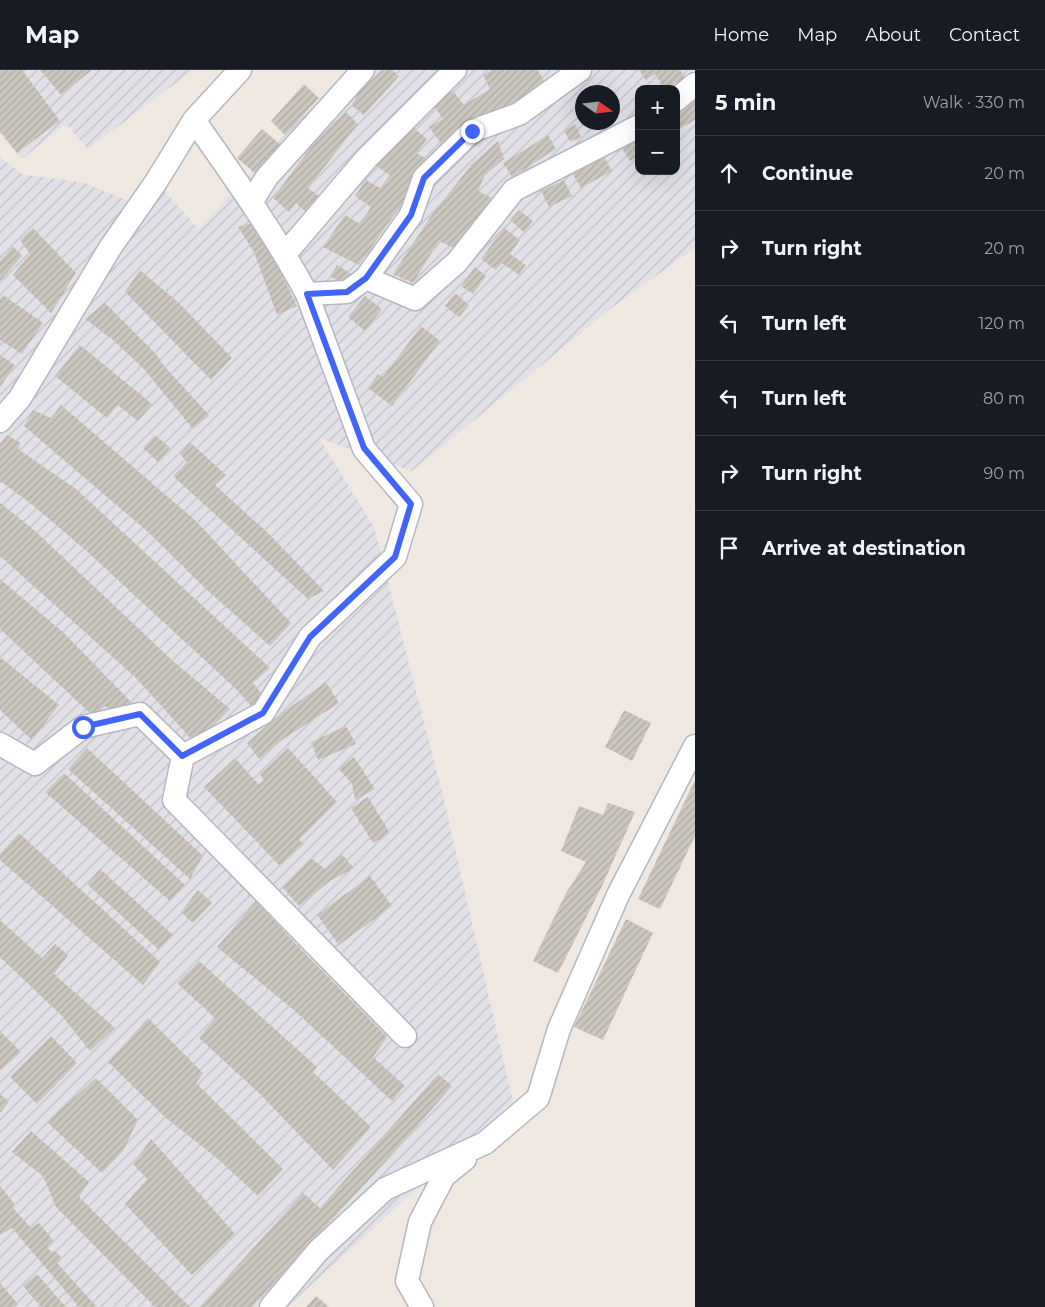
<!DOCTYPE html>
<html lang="en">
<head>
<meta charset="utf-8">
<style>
	:root { --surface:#171b24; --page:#242831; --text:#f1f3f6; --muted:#9ea1a6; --line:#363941 }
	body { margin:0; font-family:Montserrat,sans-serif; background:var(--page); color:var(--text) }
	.controls { position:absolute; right:15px; top:15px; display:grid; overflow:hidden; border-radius:10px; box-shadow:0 5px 20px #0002 }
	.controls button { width:45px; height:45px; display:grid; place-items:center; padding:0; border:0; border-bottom:1px solid var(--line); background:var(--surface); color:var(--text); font:25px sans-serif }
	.compass { position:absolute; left:575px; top:15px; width:45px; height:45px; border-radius:50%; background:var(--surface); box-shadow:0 5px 20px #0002; rotate:104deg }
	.stop { position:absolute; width:15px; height:15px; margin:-11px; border:4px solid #4264fb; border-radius:50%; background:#fff }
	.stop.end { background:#4264fb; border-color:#fff; box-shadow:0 1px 5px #0008 }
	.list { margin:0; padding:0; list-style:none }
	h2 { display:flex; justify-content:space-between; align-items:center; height:65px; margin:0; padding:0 20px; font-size:21px }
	h2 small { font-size:16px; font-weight:400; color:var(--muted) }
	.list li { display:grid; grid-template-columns:32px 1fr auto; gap:15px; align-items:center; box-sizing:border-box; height:75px; padding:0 20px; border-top:1px solid var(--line) }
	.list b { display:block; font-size:19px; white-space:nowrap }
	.list em { font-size:16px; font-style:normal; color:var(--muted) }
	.icon { flex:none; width:28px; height:28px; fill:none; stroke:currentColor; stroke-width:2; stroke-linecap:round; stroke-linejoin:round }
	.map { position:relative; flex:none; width:695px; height:1237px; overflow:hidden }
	header { display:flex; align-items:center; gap:30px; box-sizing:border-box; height:70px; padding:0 25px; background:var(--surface); border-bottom:1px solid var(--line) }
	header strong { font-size:24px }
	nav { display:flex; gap:28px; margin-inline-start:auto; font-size:18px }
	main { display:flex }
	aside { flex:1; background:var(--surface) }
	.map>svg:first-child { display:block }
</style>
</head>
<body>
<header>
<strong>Map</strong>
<nav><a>Home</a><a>Map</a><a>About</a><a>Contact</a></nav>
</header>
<main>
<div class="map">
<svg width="695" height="1237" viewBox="0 0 695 1237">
	<defs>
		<pattern id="industrial-furrows" width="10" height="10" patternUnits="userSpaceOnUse" patternTransform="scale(1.25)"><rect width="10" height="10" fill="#e3e1e8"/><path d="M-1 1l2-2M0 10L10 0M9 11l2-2" fill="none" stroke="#c3c1c7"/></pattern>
		<pattern id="building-hatch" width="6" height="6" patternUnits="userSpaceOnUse" patternTransform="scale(1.25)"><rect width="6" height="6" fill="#cbc7bf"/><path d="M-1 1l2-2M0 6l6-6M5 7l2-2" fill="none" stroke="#afaba4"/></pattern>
	</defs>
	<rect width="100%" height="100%" fill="#efe9e1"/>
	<!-- industrial -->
	<path fill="url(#industrial-furrows)" fill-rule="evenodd" d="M0,0H193L88,79L66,54L22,89L0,64Z
		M354,0H695V178L614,236L412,401L319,368L374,457L443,726L513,1032L287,1237H0V87L22,104L85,113L141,136L156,112L199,159L294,55ZM639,19H676V101H639ZM582,22H612V52H582Z"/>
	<!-- building -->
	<path fill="url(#building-hatch)" d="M0,0H22L60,51L17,83L0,61Z
		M40,0H92L61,25Z
		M382,0H392L399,6L364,45L352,36L358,23Z
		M492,0H538L546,14L536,22L442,75L429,57L443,49L432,33L453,21L464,35L490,19L483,5Z
		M639,0H680L685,8L665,19L655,4L646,10Z
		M304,14L319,28L285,65L271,51Z
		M695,29V50L681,58L676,51V41Z
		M346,42L358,54L308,118L323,129L308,144L296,133L289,142L273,128L311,77Z
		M587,52H603V54L591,60Z
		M575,54L581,67L570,72L564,60Z
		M414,58L427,69L417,83L431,92L359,195L323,177L345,145L360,154L371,137L355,126L366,110L380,118L390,105L376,96L399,68Z
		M262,59L282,76L257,105L237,88Z
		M548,65L556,79L512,107L503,93Z
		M639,66V86L630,91L621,77Z
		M498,71L504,89L485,105L478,121L492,128L454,178L439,171L413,213L393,204L431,146L471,95Z
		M603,85L612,101L581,118L572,103Z
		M564,110L572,126L549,137L541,121Z
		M519,140L533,151L524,162L510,150Z
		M253,153L268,176L297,236L277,245L254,182L238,157Z
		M33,158L76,203L51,243L13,205L30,184L20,170Z
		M504,158L520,170L510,184L526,195L519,205L502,193L496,200L481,189Z
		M13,176L22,186L0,211V191Z
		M337,195L353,205L346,216L330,206Z
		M475,197L486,206L473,224L461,216Z
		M140,200L179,233L232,288L211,310L125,222Z
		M455,223L469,235L459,247L445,236Z
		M3,225L43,253L22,284L0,270V229Z
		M365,226L382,239L365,261L348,247Z
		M105,233L156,284L165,297L209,345L193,359L143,298L113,270L85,249Z
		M421,256L440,271L392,336L368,318L378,304L383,307Z
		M80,275L152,334L138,351L118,335L107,348L55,306Z
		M0,285L15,295L0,317Z
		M61,335L196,451L291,553L270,576L207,520L148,462L24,356L33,340L51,348Z
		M7,365L21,373L18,379L76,419L270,598L253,613L264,627L252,637L236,619L81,476L30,433L0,411V374Z
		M155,365L170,378L158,392L143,378Z
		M190,372L226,405L215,415L268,463L324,521L308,529L173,406L187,392L180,384Z
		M0,433L33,459L173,591L230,639L211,658L193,671L136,608L0,486Z
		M0,509L65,564L131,632L113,643L105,636L94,647L0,559Z
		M0,587L59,635L32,670L0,640Z
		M326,612L339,633L282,670L259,689L247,673L275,648Z
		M624,640L651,653L632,691L605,677Z
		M346,656L356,674L318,690L311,672Z
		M87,678L203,786L190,809L68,699Z
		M288,678L337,732L299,770L304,774L280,796L204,717L235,688L258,714L264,711L260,704Z
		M354,687L375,719L355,730L352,714L338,698Z
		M64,703L185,815L170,831L45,722Z
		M695,710V766L660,839L638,829Z
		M368,727L390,763L373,773L351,738Z
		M608,733L635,742L602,816L558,903L533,891L566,823L586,792L561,781L579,736L603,745Z
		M19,763L160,892L143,915L0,790V784Z
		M342,784L354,798L330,811L299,836L283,818L311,788L325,799Z
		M100,799L173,865L159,880L87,814Z
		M370,806L392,836L339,875L317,845Z
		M198,820L212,833L193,853L181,842Z
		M256,831L294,872L387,967L373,987L405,1016L392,1031L295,941L217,877Z
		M626,849L653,863L603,970L574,957Z
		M0,850L42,888L55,874L68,885L54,904L115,958L90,981L62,946L0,887Z
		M199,891L317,997L313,1002L371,1057L333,1100L260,1024L199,968L215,948L177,913Z
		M148,948L203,1003L196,1013L283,1099L258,1126L218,1089L167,1049L108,992Z
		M0,961L21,982L1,1000L0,999Z
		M51,966L77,993L37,1034L10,1007Z
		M438,1004L452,1016L389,1088L251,1237H200L303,1123L320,1138Z
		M96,1008L138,1050L123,1081L102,1103L47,1052Z
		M0,1024L9,1032L0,1043Z
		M31,1061L89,1112L79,1127L190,1237H155L56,1137L43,1106L12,1082Z
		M151,1069L235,1164L192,1205L125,1134L147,1109L133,1094Z
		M0,1116L14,1133L12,1137L31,1158L39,1153L53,1170L47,1176L51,1182L55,1181L62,1188L57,1193L97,1237H79L12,1158L0,1165Z
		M37,1204L66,1237H41L23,1216Z
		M0,1213L18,1234L14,1237H0Z
		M316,1226L329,1237H306Z"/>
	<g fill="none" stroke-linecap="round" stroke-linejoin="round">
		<defs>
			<path id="minor" d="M676,30L695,14
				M194,50C234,107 274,163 307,224L347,222L366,208L415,229L457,192L514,120L639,56
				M252,131L267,107L363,0
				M285,184L366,89L455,0
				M366,208L411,145L424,108L472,61L519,44L580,0
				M0,351L20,328L110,178L156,112L194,50L240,0
				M0,674L35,694L83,657L140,644L183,686
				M183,686L263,643L310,567L395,487L411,434L364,379L307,224
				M183,686L174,730L405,966
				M271,1237L318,1181L385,1119L485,1073L538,1028L559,959L618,825L695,676
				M422,1237L407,1211L420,1152L444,1106L465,1089"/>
		</defs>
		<!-- minor casing -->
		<use href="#minor" stroke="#b4b7c1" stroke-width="25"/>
		<!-- minor -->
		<use href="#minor" stroke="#fff" stroke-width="22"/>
	</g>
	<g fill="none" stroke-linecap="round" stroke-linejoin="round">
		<!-- route -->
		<path stroke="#4264fb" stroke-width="6" d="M83,657L140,644L182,686L263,643L310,567L395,487L411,434L364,378L307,224L347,222L366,208L411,145L424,108L472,61"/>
	</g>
</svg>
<div class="controls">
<button>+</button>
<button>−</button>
</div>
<svg class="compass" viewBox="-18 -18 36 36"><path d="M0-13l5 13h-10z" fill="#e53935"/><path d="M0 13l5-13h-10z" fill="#9ea1a6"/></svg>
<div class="stop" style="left:83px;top:657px"></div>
<div class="stop end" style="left:472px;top:61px"></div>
</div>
<aside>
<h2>5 min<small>Walk · 330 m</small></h2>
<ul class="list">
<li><svg class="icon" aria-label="ahead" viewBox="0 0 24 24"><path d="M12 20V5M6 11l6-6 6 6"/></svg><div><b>Continue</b></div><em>20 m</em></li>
<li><svg class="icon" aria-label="right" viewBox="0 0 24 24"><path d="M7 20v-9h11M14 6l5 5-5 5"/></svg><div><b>Turn right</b></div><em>20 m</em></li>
<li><svg class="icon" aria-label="left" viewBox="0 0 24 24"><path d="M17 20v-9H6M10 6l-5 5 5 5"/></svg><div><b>Turn left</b></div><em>120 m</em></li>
<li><svg class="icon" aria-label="left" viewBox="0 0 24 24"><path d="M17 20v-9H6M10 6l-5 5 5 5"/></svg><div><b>Turn left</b></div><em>80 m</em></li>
<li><svg class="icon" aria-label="right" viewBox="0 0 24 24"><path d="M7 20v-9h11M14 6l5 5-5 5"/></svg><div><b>Turn right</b></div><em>90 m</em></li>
<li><svg class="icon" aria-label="arrive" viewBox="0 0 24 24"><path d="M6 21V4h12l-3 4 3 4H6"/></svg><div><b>Arrive at destination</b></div></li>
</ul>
</aside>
</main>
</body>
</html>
